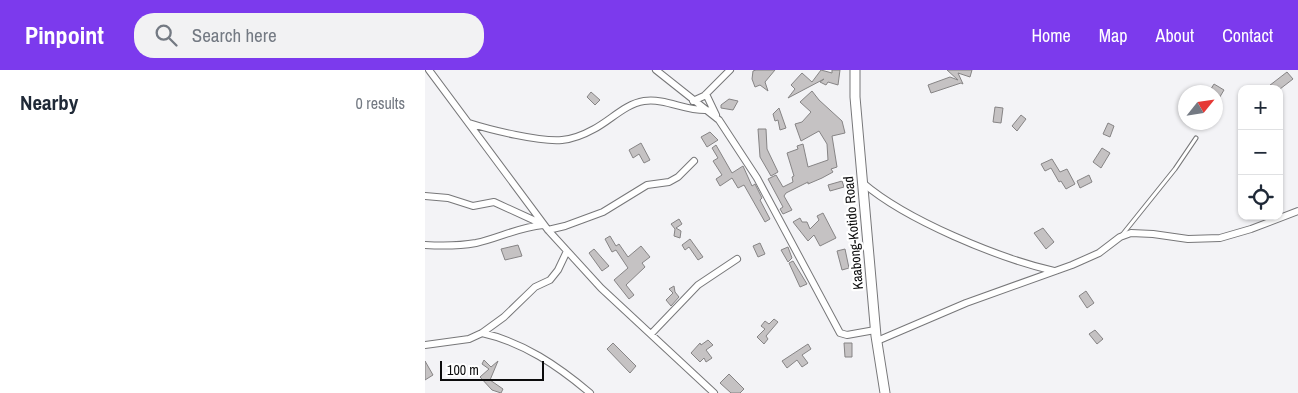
<!DOCTYPE html>
<html lang="en">
<head>
<meta charset="utf-8">
<style>
	:root { --surface:#fff; --page:#f2f2f3; --text:#1f2937; --muted:#747a83; --line:#e0e1e3; --accent:#7c3aed }
	body { margin:0; font-family:"Archivo Narrow",sans-serif; background:var(--page); color:var(--text) }
	.controls { position:absolute; right:15px; top:15px; display:grid; overflow:hidden; border-radius:10px; box-shadow:0 1px 4px #0004 }
	.controls button { width:45px; height:45px; display:grid; place-items:center; padding:0; border:0; border-bottom:1px solid var(--line); background:var(--surface); color:var(--text); font:25px sans-serif }
	.compass { position:absolute; left:753px; top:15px; width:45px; height:45px; border-radius:50%; background:var(--surface); box-shadow:0 1px 4px #0004; rotate:60deg }
	.scale { position:absolute; left:15px; bottom:12px; width:104px; box-sizing:border-box; padding-left:5px; border:2px solid #0b0b0c; border-top:0; font-size:14px; line-height:18px; white-space:nowrap; color:#0b0b0c; -webkit-text-stroke:4px #fff; paint-order:stroke }
	.list { margin:0; padding:0; list-style:none }
	h2 { display:flex; justify-content:space-between; align-items:center; height:65px; margin:0; padding:0 20px; font-size:21px }
	h2 small { font-size:16px; font-weight:400; color:var(--muted) }
	.icon { flex:none; width:28px; height:28px; fill:none; stroke:currentColor; stroke-width:2; stroke-linecap:round; stroke-linejoin:round }
	.map { position:relative; flex:none; width:873px; height:323px; overflow:hidden }
	header { display:flex; align-items:center; gap:30px; box-sizing:border-box; height:70px; padding:0 25px; background:var(--accent); color:#fff }
	header strong { font-size:24px }
	nav { display:flex; gap:28px; margin-inline-start:auto; font-size:18px }
	.search { width:350px; height:45px; background:var(--page); display:flex; align-items:center; gap:12px; box-sizing:border-box; padding:0 18px; border-radius:20px; color:var(--muted); font-size:19px }
	main { display:flex }
	aside { flex:1; background:var(--surface) }
	.map>svg:first-child { display:block }
</style>
</head>
<body>
<header>
<strong>Pinpoint</strong>
<div class="search"><svg class="icon" aria-label="search" viewBox="0 0 24 24"><circle cx="10" cy="10" r="6"/><path d="M15 15l6 6"/></svg>Search here</div>
<nav><a>Home</a><a>Map</a><a>About</a><a>Contact</a></nav>
</header>
<main>
<aside>
<h2>Nearby<small>0 results</small></h2>
<ul class="list">
</ul>
</aside>
<div class="map">
<svg width="873" height="323" viewBox="0 0 873 323">
	<rect width="100%" height="100%" fill="#f3f3f6"/>
	<!-- building -->
	<path fill="#c5c2c3" stroke="#868485" d="M331,0H350L340,12L343,21L335,15L330,17L327,9L328,1Z
		M396,0L407,3V0H415L413,15L403,12L401,15L395,12L399,9L363,28L370,19L366,15L377,3L387,12Z
		M522,0H547L545,7L533,3L538,14L536,13L506,23L503,15L525,7L533,10Z
		M862,2L868,9L855,19H840Z
		M789,14L799,20L790,35V22H784Z
		M387,21L394,30L417,51L420,63L407,66L412,97L406,99L408,102L397,108L383,114V112L361,123L359,126L367,140L358,144L355,139L358,137L343,109L351,105L358,117L368,112L367,107L369,106L362,83L373,79L372,76L378,74L383,97L403,90L402,74L394,61L376,71L370,54L377,52L386,42L375,32Z
		M166,22L175,30L170,35L162,27Z
		M304,29L313,31L308,40L296,38V35Z
		M570,37L578,38L576,53L568,52Z
		M354,38L361,58L355,60L353,50L350,51L348,44Z
		M596,45L601,49L592,61L587,56Z
		M683,53L689,56L685,67L678,64Z
		M333,59H341L342,79L353,102L346,106L335,87Z
		M285,62L293,70L282,77L276,67Z
		M216,73L225,90L219,93L214,84L208,88L204,80Z
		M291,75L307,103L318,96L327,116L330,114L337,128L335,130L345,149L340,152L319,115L313,118L307,108L295,116L291,109L297,105L288,91L293,88L287,78Z
		M677,78L685,83L676,98L668,92Z
		M627,89L635,102L642,99L650,114L641,119L636,111L634,112L626,98L620,101L616,94Z
		M664,105L667,112L655,118L652,111Z
		M417,111L419,117L405,121L403,115Z
		M398,143L411,168L395,176L389,165L383,171L368,152L375,148L377,152H382L385,159L394,150L392,146Z
		M254,149L257,154L251,158L256,161L255,168L249,166L250,159L246,154Z
		M618,158L629,172L621,179L609,163Z
		M185,166L191,176L194,174L203,187L216,176L225,187L217,193L220,197L201,215L209,225L204,229L189,210L203,198L191,180L187,182L180,169Z
		M265,169L278,187L273,190L264,177L260,180L257,175Z
		M335,173L340,184L333,187L328,176Z
		M93,175L97,186L80,190L76,179Z
		M363,177L367,188L363,192L356,180Z
		M169,179L184,196L177,201L164,183Z
		M420,179L424,198L417,200L412,181Z
		M368,191L382,214L375,217L364,193Z
		M249,216L250,222L254,227L246,236L241,230L248,223L244,219Z
		M661,221L669,233L662,238L654,226Z
		M349,249L353,252L341,266L343,269L339,274L332,267L340,259L336,256L340,251L344,254Z
		M670,260L678,269L672,274L664,264Z
		M283,270L288,275L281,280L287,288L281,292L279,288L275,292L266,283L275,273L276,275Z
		M188,273L211,296L205,303L182,279Z
		M419,273H427V287H420Z
		M383,274L386,279L377,285L383,293L377,297L372,290L362,298L357,291Z
		M59,290L66,297L73,291L65,310L78,319L76,323L67,320L55,307L64,299L57,294Z
		M0,291L8,305L0,310Z
		M304,304L319,319L315,323H306L295,313Z"/>
	<g fill="none" stroke-linecap="round" stroke-linejoin="round">
		<defs>
			<path id="service" d="M697,165L750,99L771,68"/>
			<path id="minor" d="M4,0L123,160L176,218L289,323
				M231,0L294,50L332,108L415,263L422,265L450,260
				M281,24L291,45
				M268,31L279,26L305,0
				M44,53C66,60 115,72 137,70C148,69 160,64 169,59C186,50 200,34 219,31C241,28 260,41 282,40
				M438,113C481,150 573,188 629,201
				M0,126L23,128L48,136L69,132L117,154
				M123,160L140,156L178,142L222,115L244,112L253,107L269,91
				M0,175C17,176 34,176 51,173C74,168 94,157 118,155
				M57,263C98,272 133,296 165,323
				M226,264L273,215L312,189
				M452,271L541,233L647,195L674,183L695,167L706,163L728,164L763,169L795,168L826,159L873,141
				M0,275L44,269L57,263L79,247L110,217L125,210L133,200L142,181"/>
			<path id="secondary" d="M430,0V27L451,266L460,323"/>
		</defs>
		<!-- service casing -->
		<use href="#service" stroke="#777779" stroke-width="5"/>
		<!-- minor casing -->
		<use href="#minor" stroke="#777779" stroke-width="8"/>
		<!-- secondary casing -->
		<use href="#secondary" stroke="#777779" stroke-width="11"/>
		<!-- service -->
		<use href="#service" stroke="#fff" stroke-width="3"/>
		<!-- minor -->
		<use href="#minor" stroke="#fff" stroke-width="6"/>
		<!-- secondary -->
		<use href="#secondary" stroke="#fff" stroke-width="9"/>
	</g>
	<g text-anchor="middle" dominant-baseline="central" stroke-width="4.5" stroke-linejoin="round" paint-order="stroke">
		<!-- street labels -->
		<g font-size="14" fill="#0b0b0c" stroke="#fff">
			<text transform="translate(428 163) rotate(-95)">Kaabong-Kotido Road</text>
		</g>
	</g>
</svg>
<div class="controls">
<button>+</button>
<button>−</button>
<button><svg class="icon" aria-label="locate" viewBox="0 0 24 24"><circle cx="12" cy="12" r="6"/><path d="M12 2v4M12 18v4M2 12h4M18 12h4"/></svg></button>
</div>
<svg class="compass" viewBox="-18 -18 36 36"><path d="M0-13l5 13h-10z" fill="#e53935"/><path d="M0 13l5-13h-10z" fill="#747a83"/></svg>
<div class="scale">100 m</div>
</div>
</main>
</body>
</html>
